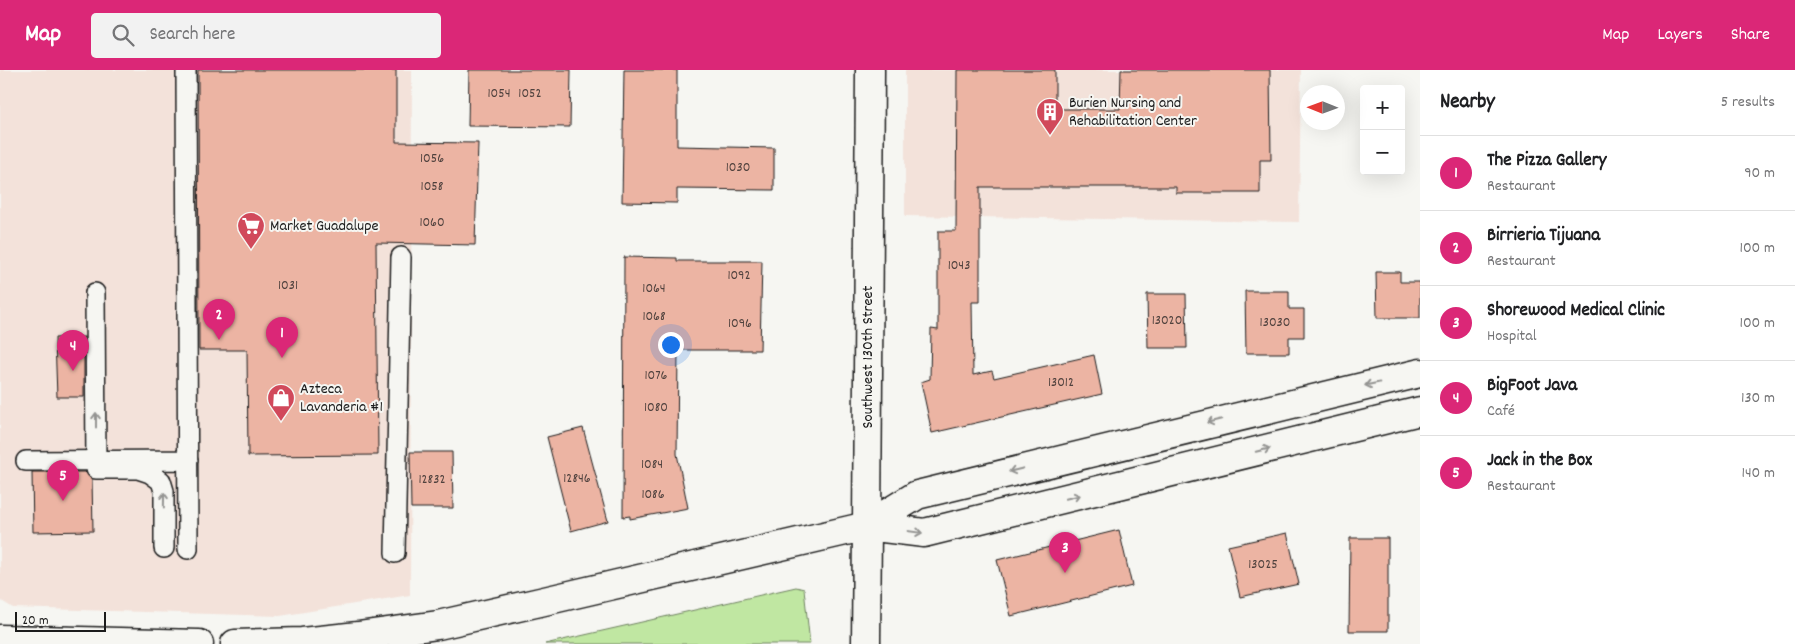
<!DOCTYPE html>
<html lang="en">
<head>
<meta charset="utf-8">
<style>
	:root { --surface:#fff; --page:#f2f2f2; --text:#202124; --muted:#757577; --line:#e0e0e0; --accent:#db2777 }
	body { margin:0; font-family:Dekko,sans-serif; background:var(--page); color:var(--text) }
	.controls { position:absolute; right:15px; top:15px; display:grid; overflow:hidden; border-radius:5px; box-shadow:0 5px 20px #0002 }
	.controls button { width:45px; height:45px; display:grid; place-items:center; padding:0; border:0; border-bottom:1px solid var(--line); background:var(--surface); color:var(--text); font:25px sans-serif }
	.compass { position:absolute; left:1300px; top:15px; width:45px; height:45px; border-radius:50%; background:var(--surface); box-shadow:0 5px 20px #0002; rotate:271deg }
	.scale { position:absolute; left:15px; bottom:12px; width:91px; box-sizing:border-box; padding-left:5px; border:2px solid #1c1c1c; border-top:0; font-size:14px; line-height:18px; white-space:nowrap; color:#1c1c1c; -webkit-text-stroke:4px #f6f6f2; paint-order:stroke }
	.you { position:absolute; left:670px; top:274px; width:18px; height:18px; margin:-12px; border:4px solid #fff; border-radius:50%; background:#1a73e8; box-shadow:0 0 0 8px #1a73e833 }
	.badge { display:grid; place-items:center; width:32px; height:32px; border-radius:50%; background:var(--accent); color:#fff; font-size:16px; font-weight:700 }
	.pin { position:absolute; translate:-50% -41px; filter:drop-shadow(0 1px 2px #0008) }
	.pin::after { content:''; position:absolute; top:26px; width:18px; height:15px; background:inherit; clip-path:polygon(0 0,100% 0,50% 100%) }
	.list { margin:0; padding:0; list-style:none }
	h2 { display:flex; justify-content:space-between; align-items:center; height:65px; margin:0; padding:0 20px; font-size:21px }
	h2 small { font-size:16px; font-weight:400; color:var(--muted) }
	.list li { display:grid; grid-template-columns:32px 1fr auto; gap:15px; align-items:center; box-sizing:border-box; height:75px; padding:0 20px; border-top:1px solid var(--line) }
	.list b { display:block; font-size:19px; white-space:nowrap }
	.list p { margin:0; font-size:16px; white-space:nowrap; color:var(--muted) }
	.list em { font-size:16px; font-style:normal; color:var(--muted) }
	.icon { flex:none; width:28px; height:28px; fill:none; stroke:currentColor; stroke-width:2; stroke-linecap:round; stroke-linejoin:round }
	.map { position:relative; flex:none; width:1420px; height:574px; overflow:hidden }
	header { display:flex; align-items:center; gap:30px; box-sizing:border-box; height:70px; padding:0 25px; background:var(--accent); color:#fff }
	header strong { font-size:24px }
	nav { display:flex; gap:28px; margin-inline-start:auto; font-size:18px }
	.search { width:350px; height:45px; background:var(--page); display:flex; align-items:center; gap:12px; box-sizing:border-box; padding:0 18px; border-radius:5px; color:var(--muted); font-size:19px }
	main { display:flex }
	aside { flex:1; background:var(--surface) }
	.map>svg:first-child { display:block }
</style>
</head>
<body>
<header>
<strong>Map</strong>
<div class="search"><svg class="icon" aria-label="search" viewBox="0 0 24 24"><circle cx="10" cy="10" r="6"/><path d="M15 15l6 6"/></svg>Search here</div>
<nav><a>Map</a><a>Layers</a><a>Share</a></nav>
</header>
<main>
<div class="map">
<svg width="1420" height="574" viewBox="0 0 1420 574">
	<rect width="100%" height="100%" fill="#f6f6f2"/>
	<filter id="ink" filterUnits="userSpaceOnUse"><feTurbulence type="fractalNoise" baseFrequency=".02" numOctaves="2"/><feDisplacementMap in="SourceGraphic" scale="10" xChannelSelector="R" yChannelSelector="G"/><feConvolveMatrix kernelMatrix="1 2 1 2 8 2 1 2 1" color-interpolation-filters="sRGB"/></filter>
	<g filter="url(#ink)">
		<!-- built -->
		<path fill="#f3e2da" d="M0,0H412L410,525L280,546L13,538L0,530Z
			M905,0H1301L1299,152L905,146Z"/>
		<!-- green -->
		<path fill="#c0e7a2" stroke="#6e825f" d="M796,517L804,519L810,574H545Z"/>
		<!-- building -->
		<path fill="#ecb4a3" stroke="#1c1c1c" d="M198,0H396V72L478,73L475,175L376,173L378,385L248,386L247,280H199Z
			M469,0H571L570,57L468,56Z
			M624,0H677V76L774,78V120L677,119V133L622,132Z
			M957,0H1055V39H1120L1121,0H1270L1271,90H1260V123H1176V117H980V232H972L973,305L992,301L994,308L1094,285L1102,324L932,363L921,312L930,309L931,259L938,260V161H956Z
			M624,187L677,188V191H762L760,280H678L677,384L688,438L630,449V446L623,447Z
			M1376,202H1400V212H1420V248H1377Z
			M1245,221H1289V239H1304V267H1289V283H1246Z
			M1147,224H1186L1187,278H1148Z
			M84,267V327H57L55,268Z
			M583,358L608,451L571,461L547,367Z
			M410,382H452L453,438H411Z
			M32,402H85L92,409L93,461L33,462Z
			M1119,460L1132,516L1011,546L997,490Z
			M1287,463L1299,514L1240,527L1228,476Z
			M1350,468H1388V561H1349Z"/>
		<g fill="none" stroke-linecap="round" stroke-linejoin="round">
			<defs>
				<path id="lane" d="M186,0L188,479
					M95,223L96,399H138L150,403L161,411L164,421V478
					M26,391L188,390
					M395,483L401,187"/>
				<path id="street" d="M867,456L870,0"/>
				<path id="secondary" d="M867,456L924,463L1420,341
					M0,569L199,574
					M235,574L302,572L358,566L438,555L540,532L867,456L917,425L1420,303
					M866,574L867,456"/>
			</defs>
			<!-- lane casing -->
			<use href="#lane" stroke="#1c1c1c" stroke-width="22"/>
			<!-- street casing -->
			<use href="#street" stroke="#1c1c1c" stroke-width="31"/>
			<!-- secondary casing -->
			<use href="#secondary" stroke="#1c1c1c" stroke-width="31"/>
			<!-- lane -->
			<use href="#lane" stroke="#f6f6f2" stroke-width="19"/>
			<!-- street -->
			<use href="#street" stroke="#f6f6f2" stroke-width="28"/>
			<!-- secondary -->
			<use href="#secondary" stroke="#f6f6f2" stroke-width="28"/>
		</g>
		<!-- one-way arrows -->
		<defs><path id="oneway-shaft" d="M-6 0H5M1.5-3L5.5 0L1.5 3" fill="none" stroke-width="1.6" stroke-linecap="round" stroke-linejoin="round" transform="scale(1.25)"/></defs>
		<g stroke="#949492">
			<use href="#oneway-shaft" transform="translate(1372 314) rotate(168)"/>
			<use href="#oneway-shaft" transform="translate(96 350) rotate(-90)"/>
			<use href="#oneway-shaft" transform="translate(1214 351) rotate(166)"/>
			<use href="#oneway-shaft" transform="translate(1263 380) rotate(-14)"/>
			<use href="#oneway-shaft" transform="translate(1016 400) rotate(166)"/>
			<use href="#oneway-shaft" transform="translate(1073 427) rotate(-14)"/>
			<use href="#oneway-shaft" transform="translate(164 430) rotate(-89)"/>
			<use href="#oneway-shaft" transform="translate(915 462) rotate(8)"/>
		</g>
	</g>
	<!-- icons -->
	<defs>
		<symbol id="building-pin" viewBox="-11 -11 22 30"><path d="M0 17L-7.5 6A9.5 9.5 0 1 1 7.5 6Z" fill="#d1495b" stroke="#f6f6f2"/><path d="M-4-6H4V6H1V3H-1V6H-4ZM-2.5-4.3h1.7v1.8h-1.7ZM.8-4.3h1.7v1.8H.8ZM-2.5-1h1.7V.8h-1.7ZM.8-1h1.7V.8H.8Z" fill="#fff"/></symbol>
		<symbol id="supermarket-pin" viewBox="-11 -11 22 30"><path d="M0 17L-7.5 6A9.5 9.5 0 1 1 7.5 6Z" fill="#d1495b" stroke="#f6f6f2"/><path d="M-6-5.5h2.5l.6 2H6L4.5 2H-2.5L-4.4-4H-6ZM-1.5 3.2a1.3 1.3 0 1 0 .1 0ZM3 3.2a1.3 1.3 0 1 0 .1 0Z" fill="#fff"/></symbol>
		<symbol id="shop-pin" viewBox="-11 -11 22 30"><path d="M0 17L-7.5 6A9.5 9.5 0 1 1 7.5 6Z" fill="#d1495b" stroke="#f6f6f2"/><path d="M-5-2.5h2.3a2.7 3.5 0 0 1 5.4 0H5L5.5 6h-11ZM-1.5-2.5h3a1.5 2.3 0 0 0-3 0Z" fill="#fff"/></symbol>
	</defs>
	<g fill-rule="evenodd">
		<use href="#building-pin" x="1034" y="26" width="32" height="43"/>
		<use href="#supermarket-pin" x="235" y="140" width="32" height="43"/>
		<use href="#shop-pin" x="265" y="312" width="32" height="43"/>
	</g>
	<g text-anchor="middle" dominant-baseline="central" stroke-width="4" stroke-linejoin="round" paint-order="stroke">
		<!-- number labels -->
		<g font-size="14" fill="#50423e">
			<text x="499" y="24">1054</text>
			<text x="530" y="24">1052</text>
			<text x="432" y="89">1056</text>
			<text x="738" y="98">1030</text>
			<text x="432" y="117">1058</text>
			<text x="432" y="153">1060</text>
			<text x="959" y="196">1043</text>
			<text x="739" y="206">1092</text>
			<text x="288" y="216">1031</text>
			<text x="654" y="219">1064</text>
			<text x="654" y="247">1068</text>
			<text x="1167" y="251">13020</text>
			<text x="1275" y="253">13030</text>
			<text x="740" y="254">1096</text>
			<text x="656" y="306">1076</text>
			<text x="1061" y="313">13012</text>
			<text x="656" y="338">1080</text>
			<text x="652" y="395">1084</text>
			<text x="577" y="409">12846</text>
			<text x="432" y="410">12832</text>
			<text x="653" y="425">1086</text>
			<text x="1263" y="495">13025</text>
		</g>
		<!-- poi labels -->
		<g font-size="16" fill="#1c1c1c" stroke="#f6f6f2" text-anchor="start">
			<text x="1069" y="33">Burien Nursing and<tspan x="1069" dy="18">Rehabilitation Center</tspan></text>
			<text x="270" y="156">Market Guadalupe</text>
			<text x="300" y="319">Azteca<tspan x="300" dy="18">Lavanderia #1</tspan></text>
		</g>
		<!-- street labels -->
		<g font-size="16" fill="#1c1c1c" stroke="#f6f6f2">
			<text transform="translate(868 287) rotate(-90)">Southwest 130th Street</text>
		</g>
	</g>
</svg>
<div class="controls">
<button>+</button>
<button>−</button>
</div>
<svg class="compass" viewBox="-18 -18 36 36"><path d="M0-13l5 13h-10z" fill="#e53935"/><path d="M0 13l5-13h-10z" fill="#757577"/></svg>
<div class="scale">20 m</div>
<div class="you"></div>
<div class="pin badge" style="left:282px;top:288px">1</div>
<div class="pin badge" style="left:219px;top:270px">2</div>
<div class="pin badge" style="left:1065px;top:503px">3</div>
<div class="pin badge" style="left:73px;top:301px">4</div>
<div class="pin badge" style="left:63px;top:431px">5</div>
</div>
<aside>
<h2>Nearby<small>5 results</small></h2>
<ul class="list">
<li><span class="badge">1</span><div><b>The Pizza Gallery</b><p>Restaurant</p></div><em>90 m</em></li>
<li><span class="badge">2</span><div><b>Birrieria Tijuana</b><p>Restaurant</p></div><em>100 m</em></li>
<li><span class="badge">3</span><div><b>Shorewood Medical Clinic</b><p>Hospital</p></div><em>100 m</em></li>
<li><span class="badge">4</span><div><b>BigFoot Java</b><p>Café</p></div><em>130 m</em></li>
<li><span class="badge">5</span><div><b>Jack in the Box</b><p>Restaurant</p></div><em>140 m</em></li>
</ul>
</aside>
</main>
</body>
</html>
